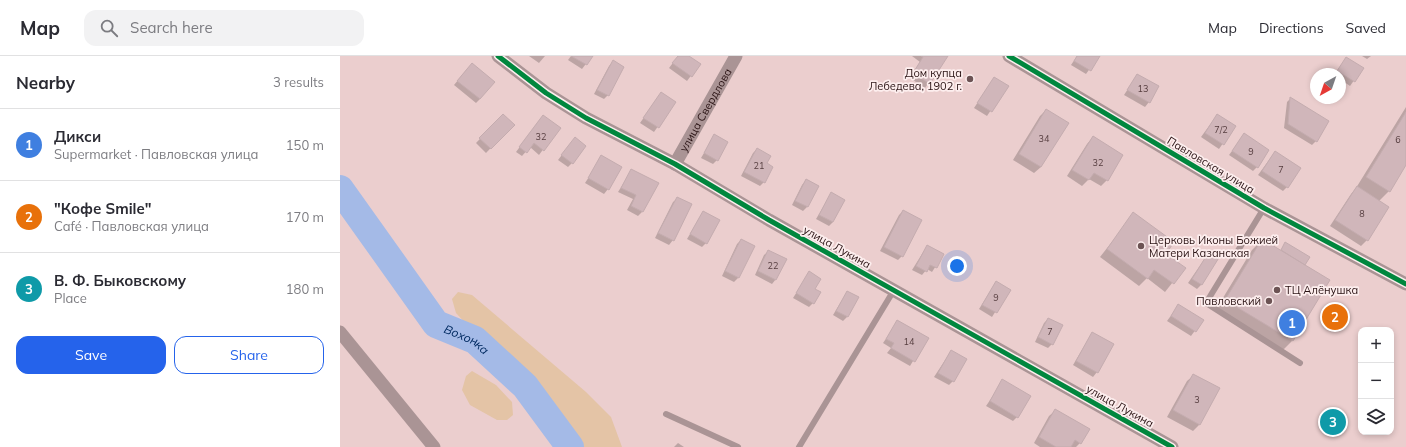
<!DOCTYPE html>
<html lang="en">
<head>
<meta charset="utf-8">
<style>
	:root { --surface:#fff; --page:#f2f2f3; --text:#2b2b33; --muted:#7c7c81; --line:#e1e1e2; --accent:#2563eb }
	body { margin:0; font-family:Mulish,sans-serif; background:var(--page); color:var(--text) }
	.controls { position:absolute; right:12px; bottom:12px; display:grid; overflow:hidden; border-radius:8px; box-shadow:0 2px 6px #0003 }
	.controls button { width:36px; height:36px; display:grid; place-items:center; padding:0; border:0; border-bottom:1px solid var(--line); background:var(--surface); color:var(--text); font:20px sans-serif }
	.compass { position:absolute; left:970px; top:12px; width:36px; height:36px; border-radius:50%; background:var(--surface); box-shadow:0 2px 6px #0003; rotate:220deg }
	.you { position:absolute; left:617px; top:210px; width:14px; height:14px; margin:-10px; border:3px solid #fff; border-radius:50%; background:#1a73e8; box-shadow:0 0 0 6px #1a73e833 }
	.badge { display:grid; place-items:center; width:26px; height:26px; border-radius:50%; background:var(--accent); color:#fff; font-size:13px; font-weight:700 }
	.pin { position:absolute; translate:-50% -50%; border:2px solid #fff; box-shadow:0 1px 4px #0006 }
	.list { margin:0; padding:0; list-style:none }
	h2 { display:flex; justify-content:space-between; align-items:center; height:52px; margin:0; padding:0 16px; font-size:17px }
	h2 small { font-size:13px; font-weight:400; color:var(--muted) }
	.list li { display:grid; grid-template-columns:26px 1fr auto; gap:12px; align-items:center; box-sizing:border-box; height:72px; padding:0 16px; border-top:1px solid var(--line) }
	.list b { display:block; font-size:15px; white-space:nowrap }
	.list p { margin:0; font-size:13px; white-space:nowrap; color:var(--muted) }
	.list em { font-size:13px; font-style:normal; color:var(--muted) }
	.actions { display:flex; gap:8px; padding:12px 16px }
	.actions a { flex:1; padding:9px 0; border:1px solid var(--accent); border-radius:12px; text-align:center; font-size:14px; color:var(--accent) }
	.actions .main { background:var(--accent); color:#fff }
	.icon { flex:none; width:22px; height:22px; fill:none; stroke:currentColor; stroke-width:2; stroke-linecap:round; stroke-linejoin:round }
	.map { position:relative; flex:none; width:1066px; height:391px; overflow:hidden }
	header { display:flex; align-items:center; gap:24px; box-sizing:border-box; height:56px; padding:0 20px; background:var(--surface); border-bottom:1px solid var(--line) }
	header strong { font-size:19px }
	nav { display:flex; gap:22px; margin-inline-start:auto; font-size:14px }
	.search { width:280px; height:36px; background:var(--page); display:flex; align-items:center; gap:10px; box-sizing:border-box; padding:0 14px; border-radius:12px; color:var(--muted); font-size:15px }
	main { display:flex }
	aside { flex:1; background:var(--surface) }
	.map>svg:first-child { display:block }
</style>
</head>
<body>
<header>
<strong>Map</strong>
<div class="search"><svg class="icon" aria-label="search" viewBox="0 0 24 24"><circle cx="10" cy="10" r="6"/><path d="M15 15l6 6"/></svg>Search here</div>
<nav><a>Map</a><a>Directions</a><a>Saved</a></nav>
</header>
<main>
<aside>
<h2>Nearby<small>3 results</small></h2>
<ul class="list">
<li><span class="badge" style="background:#3f7fe0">1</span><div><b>Дикси</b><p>Supermarket · Павловская улица</p></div><em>150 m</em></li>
<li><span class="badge" style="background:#e8710a">2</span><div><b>&quot;Кофе Smile&quot;</b><p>Café · Павловская улица</p></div><em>170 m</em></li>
<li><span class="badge" style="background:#0f9aa8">3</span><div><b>В. Ф. Быковскому</b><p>Place</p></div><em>180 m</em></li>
</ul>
<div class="actions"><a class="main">Save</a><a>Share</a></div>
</aside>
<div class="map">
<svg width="1066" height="391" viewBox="0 0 1066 391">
	<rect width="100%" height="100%" fill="#ebcece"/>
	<!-- green -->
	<path fill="#e4c4a6" d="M118,236L132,239L246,336L271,361L282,391H240L181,314L128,270L116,257L112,243Z
		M132,315L156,329L172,346L173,359L167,364H157L130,349L122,334L126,320Z"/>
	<!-- shadow -->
	<path fill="#0003" d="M189,0H205L199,7Z
		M231,0H252L242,13L228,4Z
		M338,0H347L359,9L347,25L329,12Z
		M572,0H607L585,32L570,22L580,6Z
		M737,0H759L746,18L731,9Z
		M1022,0H1031L1027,3Z
		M1006,2L1022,13L1010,30L1000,23V18H995Z
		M273,6L268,39L264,43L254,38L269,10Z
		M128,12L140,43L136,47L114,29Z
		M797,19L809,46L805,51L784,39Z
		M654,22L667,30L647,60L634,52Z
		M321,37L335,46L314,76L300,67Z
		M951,42L976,85L972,89L944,72L947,46Z
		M1066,51V108L1049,135L1039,145L1027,184L1021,190L990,170L1011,138L1016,132Z
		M706,54L701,111L694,117L673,104L700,60Z
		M163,59L173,69L146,97L136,87Z
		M877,59L895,70L879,93L861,81Z
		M199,65L219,72L199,99L190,91L182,100L176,96Z
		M904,79L917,111L913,115L889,99Z
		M374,80L377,104L373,108L361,102Z
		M753,81L767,124L761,130L749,123L742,130L727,120L747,88Z
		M231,87L232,107L228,111L218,104Z
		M417,93L425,108L424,126L420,130L401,120L413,97Z
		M935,96L947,131L943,135L918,119Z
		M262,101L268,133L264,138L245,127Z
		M292,114L302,156L298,160L287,154L293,143L278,136Z
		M466,124L478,130L467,151L463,155L452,149L462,129Z
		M491,138L493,166L489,170L476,163Z
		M338,142L351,149L333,184L329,189L315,182L333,146Z
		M563,155L562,200L558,204L540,195L559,159Z
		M363,156L366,187L362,191L347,183Z
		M794,158L825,198L844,212L825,236L807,222L799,230L760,201Z
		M401,184L414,191L398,222L394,226L382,220L397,188Z
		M922,184L940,195L945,188L964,209L988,224L952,285L942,295L875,255L912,194Z
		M587,190L603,199L592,216L587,213L582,219L572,214Z
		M429,195L436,223L432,228L415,219L424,199Z
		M870,195L861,229L857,233L848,227Z
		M469,217L474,233L473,247L469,251L453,242Z
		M656,226L669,234L652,261L639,253Z
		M507,236V261L503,265L493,259Z
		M838,250L862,265L851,280L827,265Z
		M708,263L712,288L708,292L695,286L704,267Z
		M558,265L587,282L570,310L547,297L551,292L543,287Z
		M752,277L757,316L753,321L733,309Z
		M611,295L613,325L609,329L594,321Z
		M854,319L879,333L859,369L853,375L827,361L847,325Z
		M663,325L677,361L673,365L646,350Z
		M716,354L740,387L736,391H700L694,387L709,360Z
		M338,387L344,391H334Z"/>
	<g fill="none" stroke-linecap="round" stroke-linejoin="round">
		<!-- river -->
		<path stroke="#a4bae7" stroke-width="28" id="s1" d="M0,133L96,268L135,284L185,330L230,391"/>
	</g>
	<!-- building -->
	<path fill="#d0b6ba" stroke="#c4acaf" d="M231,0H253L247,9Z
		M338,0H349L361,8L352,21L332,7Z
		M581,0H608L590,28L573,17L583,1Z
		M737,0H760L751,15L734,5Z
		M1006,1L1024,12L1015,26L997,15Z
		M273,4L284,11L269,40L257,34Z
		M132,7L155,26L140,43L117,25Z
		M797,18L819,30L810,47L787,34Z
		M654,21L669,30L652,56L637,47Z
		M321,36L336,46L319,72L303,62Z
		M950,41L989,65L977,86L948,68Z
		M706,53L729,67L701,111L679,98Z
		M1066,56V109L1050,136L1026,121Z
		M163,58L175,69L151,93L139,82Z
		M877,58L896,70L884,89L865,77Z
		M203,59L221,72L204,95L194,87L187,97L179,91Z
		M904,77L929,94L918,112L892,95Z
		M374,78L388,86L378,105L364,97Z
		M753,80L783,99L768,125L754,117L749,124L732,114Z
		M235,81L246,90L233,108L221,99Z
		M417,92L431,100L427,107L433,111L425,127L404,116Z
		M935,95L961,112L948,132L922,115Z
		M261,99L282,111L269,134L248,122Z
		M291,113L319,127L303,156L291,150L296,139L281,132Z
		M466,123L479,130L468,151L455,145Z
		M1017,130L1049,151L1028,185L995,164Z
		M491,136L505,144L493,166L479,159Z
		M337,141L352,148L334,185L318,177Z
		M563,154L582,164L563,201L544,191Z
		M363,155L380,164L367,188L350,178Z
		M793,156L834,186L826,198L846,212L834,228L814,214L808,223L767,193Z
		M401,183L415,190L399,222L385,215Z
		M922,183L990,224L953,285L885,244Z
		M945,186L970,201L965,209L941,194Z
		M587,189L604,198L597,212L590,209L587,216L576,210Z
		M428,194L447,203L436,224L418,215Z
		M870,194L880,200L862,229L852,223Z
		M469,215L481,223L475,233L481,236L474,248L456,237Z
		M656,225L671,234L657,257L642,249Z
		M507,235L519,241L508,261L496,255Z
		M838,248L864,264L856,276L831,260Z
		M708,262L723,269L713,289L698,281Z
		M557,264L589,282L575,306L551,292L554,287L546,283Z
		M752,276L774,288L758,317L736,305Z
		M611,294L627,303L614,326L598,317Z
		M853,318L880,332L860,369L833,354Z
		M662,323L691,340L678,362L650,345Z
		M715,353L750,373L741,388L735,384L731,391H716L699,381Z"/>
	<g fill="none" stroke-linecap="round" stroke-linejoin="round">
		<!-- lane -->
		<path stroke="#aa9495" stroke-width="6" d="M924,152L866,247L960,307
			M326,358L398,391
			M459,391L554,234"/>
		<!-- street -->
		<g stroke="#aa9495" stroke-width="13">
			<path d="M158,0L206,37L246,62L335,108L429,164L832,391"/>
			<path d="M669,0L924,152L1066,228"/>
			<path id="s2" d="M335,108L396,0"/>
			<path d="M0,276L94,391"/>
		</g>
		<defs>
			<path id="cycleway" d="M158,0L206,37L246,62L335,108L429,164L832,391
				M669,0L924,152L1066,228"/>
		</defs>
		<!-- cycleway casing -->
		<use href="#cycleway" stroke="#fdeeee" stroke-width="8"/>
		<!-- cycleway -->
		<use href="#cycleway" stroke="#00873e" stroke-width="5"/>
	</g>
	<!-- markers -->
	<g fill="#6c5354" stroke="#fdeeee" stroke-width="1.5">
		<circle cx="630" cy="23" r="4"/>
		<circle cx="801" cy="190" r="4"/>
		<circle cx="937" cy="234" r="4"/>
		<circle cx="929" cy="245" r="4"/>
	</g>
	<g text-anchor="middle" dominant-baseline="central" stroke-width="3.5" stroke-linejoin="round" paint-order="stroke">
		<!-- number labels -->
		<g font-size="9" fill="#543c3e">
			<text x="803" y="32">13</text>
			<text x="881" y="73">7/2</text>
			<text x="201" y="80">32</text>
			<text x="704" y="82">34</text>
			<text x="1058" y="83">6</text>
			<text x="911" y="95">9</text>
			<text x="758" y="106">32</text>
			<text x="419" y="109">21</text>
			<text x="941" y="113">7</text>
			<text x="1022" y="157">8</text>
			<text x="433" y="209">22</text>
			<text x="656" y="241">9</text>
			<text x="710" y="275">7</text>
			<text x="569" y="285">14</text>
			<text x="857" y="343">3</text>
		</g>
		<!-- poi labels -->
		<g font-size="11" fill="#281112" stroke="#fdeeee" text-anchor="end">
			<text x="622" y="17">Дом купца<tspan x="622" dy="13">Лебедева, 1902 г.</tspan></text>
			<text x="809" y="184" text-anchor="start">Церковь Иконы Божией<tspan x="809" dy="13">Матери Казанская</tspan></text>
			<text x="945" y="234" text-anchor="start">ТЦ Алёнушка</text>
			<text x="921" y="245">Павловский</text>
		</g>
		<!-- street labels -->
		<g font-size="11" fill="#281112" stroke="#fdeeee">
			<text stroke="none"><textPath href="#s2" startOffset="62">улица Свердлова</textPath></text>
			<text transform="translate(871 109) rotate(31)">Павловская улица</text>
			<text transform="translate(497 191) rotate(29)">улица Лукина</text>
			<text transform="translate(780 350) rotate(29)">улица Лукина</text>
		</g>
		<!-- water labels -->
		<g font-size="12" font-style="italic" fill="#012a61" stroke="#fdeeee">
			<text stroke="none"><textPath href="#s1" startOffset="200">Вохонка</textPath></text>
		</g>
	</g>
</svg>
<div class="controls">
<button>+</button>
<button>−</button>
<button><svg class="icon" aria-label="layers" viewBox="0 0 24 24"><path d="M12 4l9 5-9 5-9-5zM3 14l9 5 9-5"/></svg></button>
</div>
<svg class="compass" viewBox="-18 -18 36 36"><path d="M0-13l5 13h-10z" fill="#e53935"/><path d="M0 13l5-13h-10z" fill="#7c7c81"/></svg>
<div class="you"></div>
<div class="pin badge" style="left:952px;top:267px;background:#3f7fe0">1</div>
<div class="pin badge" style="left:995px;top:261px;background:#e8710a">2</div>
<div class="pin badge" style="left:993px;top:366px;background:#0f9aa8">3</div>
</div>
</main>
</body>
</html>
